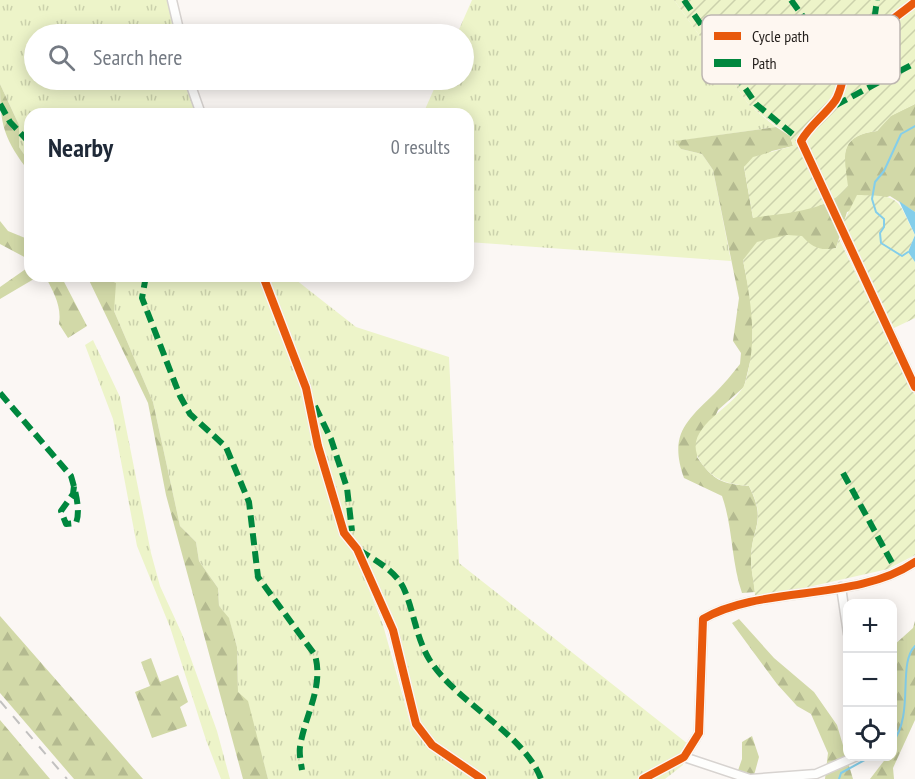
<!DOCTYPE html>
<html lang="en">
<head>
<meta charset="utf-8">
<style>
	:root { --surface:#fff; --page:#f2f2f3; --text:#1f2937; --muted:#747a83; --line:#e0e1e3 }
	body { margin:0; font-family:"PT Sans Narrow",sans-serif; background:var(--page); color:var(--text) }
	.controls { position:absolute; right:18px; bottom:18px; display:grid; overflow:hidden; border-radius:12px; box-shadow:0 3px 15px #0003 }
	.controls button { width:54px; height:54px; display:grid; place-items:center; padding:0; border:0; border-bottom:2px solid var(--line); background:var(--surface); color:var(--text); font:30px sans-serif }
	.list { margin:0; padding:0; list-style:none }
	h2 { display:flex; justify-content:space-between; align-items:center; height:78px; margin:0; padding:0 24px; font-size:26px }
	h2 small { font-size:20px; font-weight:400; color:var(--muted) }
	.icon { flex:none; width:33px; height:33px; fill:none; stroke:currentColor; stroke-width:2; stroke-linecap:round; stroke-linejoin:round }
	.map { position:relative; flex:none; width:915px; height:779px; overflow:hidden }
	.search { position:absolute; background:var(--surface); box-shadow:0 3px 15px #0003; left:24px; top:24px; width:450px; height:66px; display:flex; align-items:center; gap:15px; box-sizing:border-box; padding:0 21px; border-radius:33px; color:var(--muted); font-size:22px }
	.panel { position:absolute; background:var(--surface); box-shadow:0 3px 15px #0003; left:24px; top:108px; width:450px; height:174px; border-radius:18px }
	.map>svg:first-child { display:block }
</style>
</head>
<body>
<div class="map">
<svg width="915" height="779" viewBox="0 0 915 779">
	<defs>
		<pattern id="grass-tufts" width="24" height="20" patternUnits="userSpaceOnUse" patternTransform="scale(1.5)"><rect width="24" height="20" fill="#edf4c9"/><path d="M3 7l-1-3M5 7V3M7 7l1-3M15 17l-1-3M17 17v-4M19 17l1-3" fill="none" stroke="#cbd1ac"/></pattern>
		<pattern id="forest-firs" width="22" height="20" patternUnits="userSpaceOnUse" patternTransform="scale(1.5)"><rect width="22" height="20" fill="#d2d9a8"/><path d="M5 1l3.5 6h-7zM16 11l3.5 6h-7z" fill="#b4ba90"/></pattern>
		<pattern id="garden-furrows" width="10" height="10" patternUnits="userSpaceOnUse" patternTransform="scale(1.5)"><rect width="10" height="10" fill="#edf4c9"/><path d="M-1 1l2-2M0 10L10 0M9 11l2-2" fill="none" stroke="#cbd1ac"/></pattern>
	</defs>
	<rect width="100%" height="100%" fill="#fbf7f4"/>
	<!-- grass -->
	<path fill="url(#grass-tufts)" d="M0,0H168L176,34H34V80H186L199,114H30V163L19,147V125L0,84Z
		M472,0H674L750,106L776,127L678,141L681,149L702,154L713,170L731,261L468,242V114H423L438,80H464V34H457Z
		M99,276H260L304,389L352,547L383,625L411,726L421,739L477,779H268L253,724L238,692L237,647L229,619L219,606L218,588L199,561L196,542L180,526L153,402L114,311L103,278Z
		M269,276H291L356,327L449,357L459,563L688,744L681,754L683,765L665,779H486L436,742L421,723L394,625L366,559L347,527L320,441L309,383Z
		M93,340L120,397L151,553L160,586L182,634L217,731L230,779H221L206,740L170,627L137,546L113,419L85,345Z"/>
	<!-- forest -->
	<path fill="url(#forest-firs)" d="M0,84L19,125V147L30,163V173C4,139 0,126 0,84Z
		M915,104V212L890,196L847,212L836,248L824,251L812,247L743,260L753,311L752,354L744,387L718,410L697,457C713,480 721,484 749,486C767,522 752,525 751,559C751,569 754,581 755,592L742,593C731,561 733,527 722,496L684,478C669,435 685,422 715,393C724,384 732,374 740,364L741,353L733,341L739,298L713,170L702,154L681,149L675,141L776,127L790,136L793,146L772,151L744,167L753,218L846,173C841,146 849,134 877,131L890,116Z
		M0,221L8,231L30,240V260L0,244Z
		M30,266V276H39L0,299V287Z
		M45,276H61L87,326L68,338L59,324C62,306 53,291 45,276Z
		M87,276H99L116,283L114,311L153,402L180,526L196,542L199,561L218,588L219,606L229,618L237,647L238,692L248,701L268,779H243L166,495L148,403Z
		M0,616L143,779H74L0,693Z
		M739,619L774,658L814,692L837,725L853,779H870L887,757L892,756L893,646L913,628L915,621V720L893,768L894,779H825L828,753L811,714L797,706L777,684L732,623Z
		M151,658L160,682L178,675L188,702L180,707L187,726L152,738L135,692L150,686L141,662Z
		M0,720L50,779H0Z
		M752,736L759,757L753,779H735L742,759V742Z"/>
	<!-- garden -->
	<path fill="url(#garden-furrows)" d="M674,0H915V104L891,116L877,131C838,136 844,156 848,186C830,212 782,213 753,218L744,167L753,157L793,146L790,136L750,106Z
		M857,195C902,196 896,197 915,235L908,252L915,262V318L894,328L844,221Z
		M787,235L802,236C813,248 820,251 836,248L839,239L915,395V555L888,569L755,599C755,586 751,573 751,560C751,526 768,523 749,486C728,484 715,481 702,464C676,428 737,408 745,383C758,341 751,302 743,260L757,242Z"/>
	<!-- water -->
	<path fill="#84ceea" d="M899,201L915,212V262L908,252L915,235Z"/>
	<g fill="none" stroke-linecap="round" stroke-linejoin="round">
		<!-- stream -->
		<path stroke="#84ceea" stroke-width="2" d="M908,252L902,256L881,243L880,233L884,227V219L876,212L872,199L875,182L884,171L901,134L915,126
			M892,743C915,715 897,664 915,646
			M839,779L841,773L872,756"/>
		<defs>
			<path id="street" d="M172,0L180,34
				M915,2C897,17 855,44 847,66C842,77 842,91 835,101C824,116 810,125 801,141L915,387
				M189,80L201,114
				M263,276L306,388L318,446L344,533L357,549L393,630L416,724L432,745L482,779
				M841,587L848,634
				M684,757L750,779L816,774L857,756
				M643,779L684,757L699,733L703,619C761,585 857,602 915,562"/>
		</defs>
		<!-- street casing -->
		<use href="#street" stroke="#d7d3d0" stroke-width="11"/>
		<!-- street -->
		<use href="#street" stroke="#fefefd" stroke-width="8"/>
		<!-- rail -->
		<path stroke="#c2c1c0" stroke-width="2" stroke-dasharray="10 10" stroke-linecap="butt" d="M0,701L67,779"/>
		<!-- quiet -->
		<path stroke="#00873e" stroke-width="6" stroke-dasharray="12 6" stroke-linecap="butt" d="M684,0L756,104L801,141
			M791,0L837,63L847,66
			M872,36L877,0
			M0,104L10,122L30,143
			M836,105L915,63
			M146,276L142,298L180,396L190,414L226,447L249,502L258,577L315,655C324,688 305,714 300,747C299,754 301,763 302,770
			M0,393L71,476C75,490 81,510 76,523L66,524L61,511L73,494L74,486
			M315,406L331,439L347,488L352,531
			M843,473L897,572
			M359,550C375,560 396,571 404,589C414,612 416,637 429,659C456,703 524,733 541,779"/>
		<defs>
			<path id="cycleway" d="M915,2C897,17 855,44 847,66C842,77 842,91 835,101C824,116 810,125 801,141L915,387
				M263,276L306,388L318,446L344,533L357,549L393,630L416,724L432,745L482,779
				M643,779L684,757L699,733L703,619C761,585 857,602 915,562"/>
		</defs>
		<!-- cycleway casing -->
		<use href="#cycleway" stroke="#fef7f1" stroke-width="11"/>
		<!-- cycleway -->
		<use href="#cycleway" stroke="#e8590c" stroke-width="8"/>
	</g>
	<!-- legend -->
	<rect x="702" y="15" width="198" height="69" rx="9" fill="#fef7f1" stroke="#bdb6b1" stroke-width="1.5"/>
	<rect x="714" y="32" width="27" height="8" fill="#e8590c"/>
	<rect x="714" y="59" width="27" height="8" fill="#00873e"/>
	<g font-size="16" fill="#241f1c">
		<text x="752" y="42">Cycle path</text>
		<text x="752" y="69">Path</text>
	</g>
</svg>
<div class="controls">
<button>+</button>
<button>−</button>
<button><svg class="icon" aria-label="locate" viewBox="0 0 24 24"><circle cx="12" cy="12" r="6"/><path d="M12 2v4M12 18v4M2 12h4M18 12h4"/></svg></button>
</div>
<div class="search"><svg class="icon" aria-label="search" viewBox="0 0 24 24"><circle cx="10" cy="10" r="6"/><path d="M15 15l6 6"/></svg>Search here</div>
<section class="panel">
<h2>Nearby<small>0 results</small></h2>
<ul class="list">
</ul>
</section>
</div>
</body>
</html>
